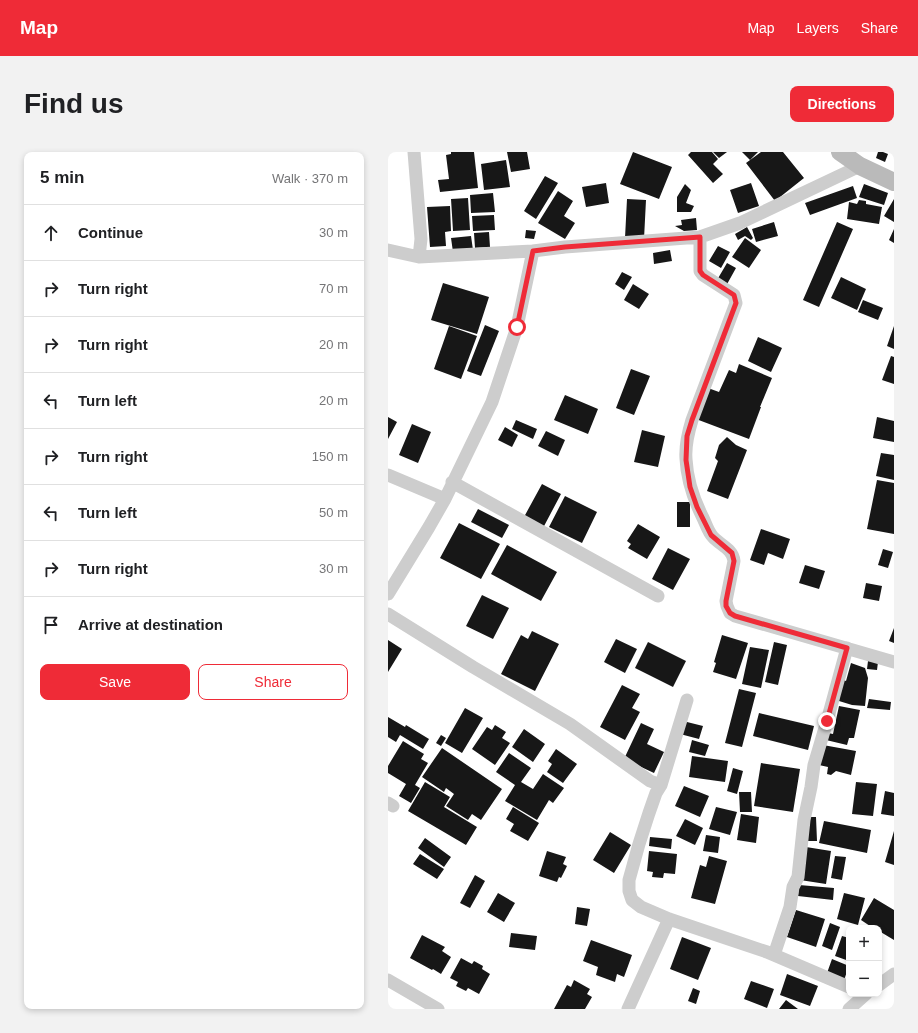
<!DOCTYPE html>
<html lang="en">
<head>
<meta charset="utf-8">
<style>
	:root { --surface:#fff; --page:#f2f2f2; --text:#202124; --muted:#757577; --line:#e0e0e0; --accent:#ef2b37 }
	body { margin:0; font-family:Helvetica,sans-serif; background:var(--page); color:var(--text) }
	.controls { position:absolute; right:12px; bottom:12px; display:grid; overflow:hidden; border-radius:8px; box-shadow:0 2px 6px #0003 }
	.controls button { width:36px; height:36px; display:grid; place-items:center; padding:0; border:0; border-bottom:1px solid var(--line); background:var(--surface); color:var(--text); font:20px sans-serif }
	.stop { position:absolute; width:12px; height:12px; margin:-9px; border:3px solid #ef2b37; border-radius:50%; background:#fff }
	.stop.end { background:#ef2b37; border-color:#fff; box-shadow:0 1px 4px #0008 }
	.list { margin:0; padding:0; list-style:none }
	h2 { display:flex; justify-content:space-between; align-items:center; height:52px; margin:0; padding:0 16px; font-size:17px }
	h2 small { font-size:13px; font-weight:400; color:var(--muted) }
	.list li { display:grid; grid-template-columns:26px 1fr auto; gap:12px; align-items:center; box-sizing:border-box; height:56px; padding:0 16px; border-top:1px solid var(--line) }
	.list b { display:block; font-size:15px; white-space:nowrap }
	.list em { font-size:13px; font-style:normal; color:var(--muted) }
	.actions { display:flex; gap:8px; padding:12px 16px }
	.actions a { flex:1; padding:9px 0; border:1px solid var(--accent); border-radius:8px; text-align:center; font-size:14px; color:var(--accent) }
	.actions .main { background:var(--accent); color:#fff }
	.icon { flex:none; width:22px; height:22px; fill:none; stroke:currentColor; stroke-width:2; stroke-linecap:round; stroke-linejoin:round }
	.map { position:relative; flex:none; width:506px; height:857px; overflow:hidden; border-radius:8px }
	header { display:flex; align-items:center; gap:24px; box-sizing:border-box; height:56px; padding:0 20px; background:var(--accent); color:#fff }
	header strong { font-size:19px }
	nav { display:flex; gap:22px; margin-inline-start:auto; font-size:14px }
	.intro { display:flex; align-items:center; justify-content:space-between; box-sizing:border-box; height:96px; padding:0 24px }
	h1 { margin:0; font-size:28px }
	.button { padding:10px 18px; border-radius:8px; background:var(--accent); color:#fff; font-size:14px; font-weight:700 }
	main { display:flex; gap:24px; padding:0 24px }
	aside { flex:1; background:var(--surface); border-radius:8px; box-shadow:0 2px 6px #0003 }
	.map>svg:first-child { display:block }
</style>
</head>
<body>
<header>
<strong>Map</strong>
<nav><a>Map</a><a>Layers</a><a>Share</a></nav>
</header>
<div class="intro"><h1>Find us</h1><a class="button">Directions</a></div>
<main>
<aside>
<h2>5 min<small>Walk · 370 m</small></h2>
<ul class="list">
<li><svg class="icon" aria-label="ahead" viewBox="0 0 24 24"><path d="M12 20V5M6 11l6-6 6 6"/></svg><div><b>Continue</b></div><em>30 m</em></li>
<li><svg class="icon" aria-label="right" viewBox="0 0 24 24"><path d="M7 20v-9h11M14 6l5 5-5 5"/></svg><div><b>Turn right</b></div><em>70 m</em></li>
<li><svg class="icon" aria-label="right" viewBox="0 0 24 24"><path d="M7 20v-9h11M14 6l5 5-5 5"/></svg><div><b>Turn right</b></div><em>20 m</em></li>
<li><svg class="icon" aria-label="left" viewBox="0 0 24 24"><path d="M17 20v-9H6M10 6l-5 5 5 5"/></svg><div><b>Turn left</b></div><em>20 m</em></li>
<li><svg class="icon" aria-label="right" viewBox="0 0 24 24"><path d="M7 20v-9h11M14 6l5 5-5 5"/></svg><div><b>Turn right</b></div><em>150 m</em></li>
<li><svg class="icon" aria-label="left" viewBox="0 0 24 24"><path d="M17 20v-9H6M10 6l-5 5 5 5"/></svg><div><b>Turn left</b></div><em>50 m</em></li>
<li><svg class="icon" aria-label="right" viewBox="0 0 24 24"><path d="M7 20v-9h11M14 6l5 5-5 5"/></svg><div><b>Turn right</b></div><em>30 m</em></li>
<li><svg class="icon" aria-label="arrive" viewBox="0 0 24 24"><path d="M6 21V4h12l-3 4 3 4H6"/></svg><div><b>Arrive at destination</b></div></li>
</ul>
<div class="actions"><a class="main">Save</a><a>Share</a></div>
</aside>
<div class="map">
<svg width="506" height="857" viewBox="0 0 506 857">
	<rect width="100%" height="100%" fill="#fff"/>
	<!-- building -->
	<path fill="#171717" d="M63,0H86L90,36L52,40L50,28L61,27L58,3L63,2Z
		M119,0H139L142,17L123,20Z
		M245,0L284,15L271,47L232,32Z
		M303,0H324L330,7L325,12L335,22L325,31L300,3Z
		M325,0H339L331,6Z
		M354,0H370L362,8Z
		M373,0H395L416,26L387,49L358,11Z
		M490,0H495L500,2L497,10L488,6Z
		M118,8L122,35L96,38L93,12Z
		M157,24L170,31L148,67L136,59Z
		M218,31L221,51L198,55L194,35Z
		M363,31L371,54L350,61L342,38Z
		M297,32L303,38L298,51L306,54L303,60H289V45Z
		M476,32L500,41L496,53L471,45Z
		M465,34L469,46L422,63L417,51Z
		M170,39L185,49L176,64L187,71L177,87L150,71Z
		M105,41L107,60L83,61L82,43Z
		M80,46L82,78L65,79L63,47Z
		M239,47L258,48L256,87L237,86Z
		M506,47V70L496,64Z
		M471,48L478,49V52L494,55L491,72L459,67L461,50L469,52Z
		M62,54L63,79L57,80L58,94L42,95L39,55Z
		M106,63L107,78L85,79L84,64Z
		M308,66L309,78L296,79L287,74L294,73L293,68Z
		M386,70L390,84L368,90L364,77Z
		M449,70L465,77L431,155L415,148Z
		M359,75L365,86L363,88L357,84L350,88L347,82Z
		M506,77V91L501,88Z
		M138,78L148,79L146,87L137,86Z
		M101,80L102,95L87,96L86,81Z
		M83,84L85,98L65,100L63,86Z
		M357,86L373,98L361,116L344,105Z
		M330,94L342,100L333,116L321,109Z
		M282,98L284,109L266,112L265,101Z
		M339,111L348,116L338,134L329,128Z
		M234,120L244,125L236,138L227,132Z
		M453,125L478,137L469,158L443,146Z
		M55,131L101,145L89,182L43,168Z
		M245,132L261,142L251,157L236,148Z
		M475,148L495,156L490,168L470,160Z
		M97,173L111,179L93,224L79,219Z
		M61,174L89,184L73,227L46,217Z
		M506,174V197L499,194Z
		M370,185L394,196L383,220L360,209Z
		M503,204L506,205V232L494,228Z
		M351,212L384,226L372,255H373L361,287L308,267L320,236L331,240L341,218L348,221Z
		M243,217L262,224L246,263L228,256Z
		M177,243L210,257L200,282L166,268Z
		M0,265L9,270L0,287Z
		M489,265L506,269V290L485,286Z
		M128,268L149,277L145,287L124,277Z
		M24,272L43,280L30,311L11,303Z
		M117,275L130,283L124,295L110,288Z
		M254,278L277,284L270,315L246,310Z
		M158,279L177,288L170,304L150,294Z
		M339,285L348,293L359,298L340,347L319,339L330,309L327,306L331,293Z
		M493,301L506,303V328L488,324Z
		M489,328L506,331V382L479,377Z
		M154,332L173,342L155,376L136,365Z
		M177,344L209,360L194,391L161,375Z
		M289,350H302V375H289Z
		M90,357L121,373L114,386L83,370Z
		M71,371L112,392L93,427L52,406Z
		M250,372L272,385L259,407L240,396L243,392L239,389Z
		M373,377L402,387L395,407L380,401L376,413L362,408Z
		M119,393L169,420L153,449L103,422Z
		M280,396L302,407L285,438L264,427Z
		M495,397L505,400L500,416L490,413Z
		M417,413L437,419L431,437L411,431Z
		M478,431L494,434L491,449L475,446Z
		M94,443L121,456L105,487L78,474Z
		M506,476V491L501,489Z
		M144,479L171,492L147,539L113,522L133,483L140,487Z
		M334,483L360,491L348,527L325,520L328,511L326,510Z
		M228,487L249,497L237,521L216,510Z
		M0,488L14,497L0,520Z
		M260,490L298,509L285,535L247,516Z
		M386,490L399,493L390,533L377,530Z
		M362,495L381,498L373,536L354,532Z
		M480,509L490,510L489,518L479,517Z
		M463,511L477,516L480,526L477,554L464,553L451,549L453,527L458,529Z
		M234,533L252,542L244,556L252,560L237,588L212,575Z
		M351,537L368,541L354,595L337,591Z
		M481,547L503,550L502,558L479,556Z
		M451,554L472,558L466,586H461L459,593L438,588L440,581L445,582Z
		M77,556L95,566L74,601L57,591Z
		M371,561L426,574L420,598L365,584Z
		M0,565L17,575L18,573L41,587L35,597L12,583L8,590L0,585Z
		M295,569L315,574L311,587L292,582Z
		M253,571L266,577L259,592L276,600L266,621L236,607Z
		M107,573L118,580L114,586L122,591L107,613L84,597L99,575L104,578Z
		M136,577L157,592L145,610L124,595Z
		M53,583L58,586L53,594L48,591Z
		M304,588L321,593L317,604L301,600Z
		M15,589L36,602L33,607L40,611L27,633L32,636L23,651L11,644L18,632L0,621V614Z
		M435,593L468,599L463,623L448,619L443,623L439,622L440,615L431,613Z
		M54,596L114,637L93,668L84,662L80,668L58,654L66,642L58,636L56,640L34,625Z
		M168,597L189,612L175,631L159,620L164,612L160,609Z
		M121,601L143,616L133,630L145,637L155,622L176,636L165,651L161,648L149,668L117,649L127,633L108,620Z
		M304,604L340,609L337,630L301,625Z
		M373,611L412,617L405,660L366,654Z
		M345,616L355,619L349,642L339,639Z
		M37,630L62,645L56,655L89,675L78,693L20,659Z
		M468,630L489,632L485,664L464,662Z
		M296,634L321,644L312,665L287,654Z
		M497,639L506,641V664L493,662Z
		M351,640H363L364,660H352Z
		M125,655L151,671L140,689L122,679L126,672L118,667Z
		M328,655L349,660L342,683L321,677Z
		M353,662L371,665L368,691L349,688Z
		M419,665H428L429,689H420Z
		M297,667L315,676L307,693L288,684Z
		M436,669L483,678L479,701L431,691Z
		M506,679V713L497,710Z
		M222,680L243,693L226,721L205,708Z
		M318,683L332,685L330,701L315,699Z
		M262,685L284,687L283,697L261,694Z
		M37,686L63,705L56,715L30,696Z
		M418,695L443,699L438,732L412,728Z
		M159,699L178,705L175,712L179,714L173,726L171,725L169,730L151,724Z
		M261,699L289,702L287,722L276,721L275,726L264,725L265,720L259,719Z
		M32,702L56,717L49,727L25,712Z
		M321,704L339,709L327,752L303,746L312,713L318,715Z
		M447,704L458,705L454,728L443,726Z
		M87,723L97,729L82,756L72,751Z
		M411,733L446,736L445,748L410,744Z
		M110,741L127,751L116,770L99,760Z
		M456,741L477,746L470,773L449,767Z
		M486,746L506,758V788L491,779V776H485L473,768Z
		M189,755L202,757L199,774L187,772Z
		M408,758L437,767L428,795L399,785Z
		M442,771L452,775L444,798L434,794Z
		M123,781L149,784L147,798L121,795Z
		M34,783L57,795L54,799L63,805L53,822L45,817L44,818L22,806Z
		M454,784L461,786V809L447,804Z
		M294,785L323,796L310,828L282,817Z
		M203,788L244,803L236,825L229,822L227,830L208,823L210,815L195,809Z
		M73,806L84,812L86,809L95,814L94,817L102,822L91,842L80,836L78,839L68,834L70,830L62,826Z
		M444,807L461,814L456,828L439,821Z
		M399,822L430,834L422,854L392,843Z
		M186,828L202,837L199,842L204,845L197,857H166L179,833L183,835Z
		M363,829L386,837L379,856L356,847Z
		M305,836L312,839L308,852L300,849Z
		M398,848L410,857H391Z"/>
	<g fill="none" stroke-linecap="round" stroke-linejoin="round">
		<!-- minor -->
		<path stroke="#cdcdcd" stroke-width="13" d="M26,0L33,87L31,105
			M312,85V119L315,123L346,143L348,151L304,268C300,281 297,294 298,307C299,327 306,348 315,366C318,372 320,380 325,385C332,393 345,397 346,409L338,449L339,454L342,461L347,464L506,510
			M0,98L31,105L145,99
			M0,323L57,347
			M64,330L270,444
			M0,442L41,375L57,347L104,250L129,175L145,99L177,95L312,85L352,71L472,14
			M0,462L85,515L182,572L262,629L273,633L268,641L261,661L251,692L241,728V739L244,748L253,755L281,767L379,800L461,835
			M273,633L299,548
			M0,651L5,654
			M386,803L402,755L405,735L410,725L416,668L423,635L426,613L439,569L459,496
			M0,828L50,857
			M491,833L506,822
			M240,857L281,767
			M461,857L478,842"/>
		<!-- secondary -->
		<path stroke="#bababa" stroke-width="18" d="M452,0L472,14L506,30"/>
	</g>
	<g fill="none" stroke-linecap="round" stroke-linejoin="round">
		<!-- route -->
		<path stroke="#ef2b37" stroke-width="5" d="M129,175L145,99L177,95L312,85V119L315,123L346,143L348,151L304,268L299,284L298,308L302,335L309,355L323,383L344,401L346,409L338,449V454L342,461L347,464L459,496L439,569"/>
	</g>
</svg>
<div class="controls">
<button>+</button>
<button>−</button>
</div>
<div class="stop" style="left:129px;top:175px"></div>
<div class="stop end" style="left:439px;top:569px"></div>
</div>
</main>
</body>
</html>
